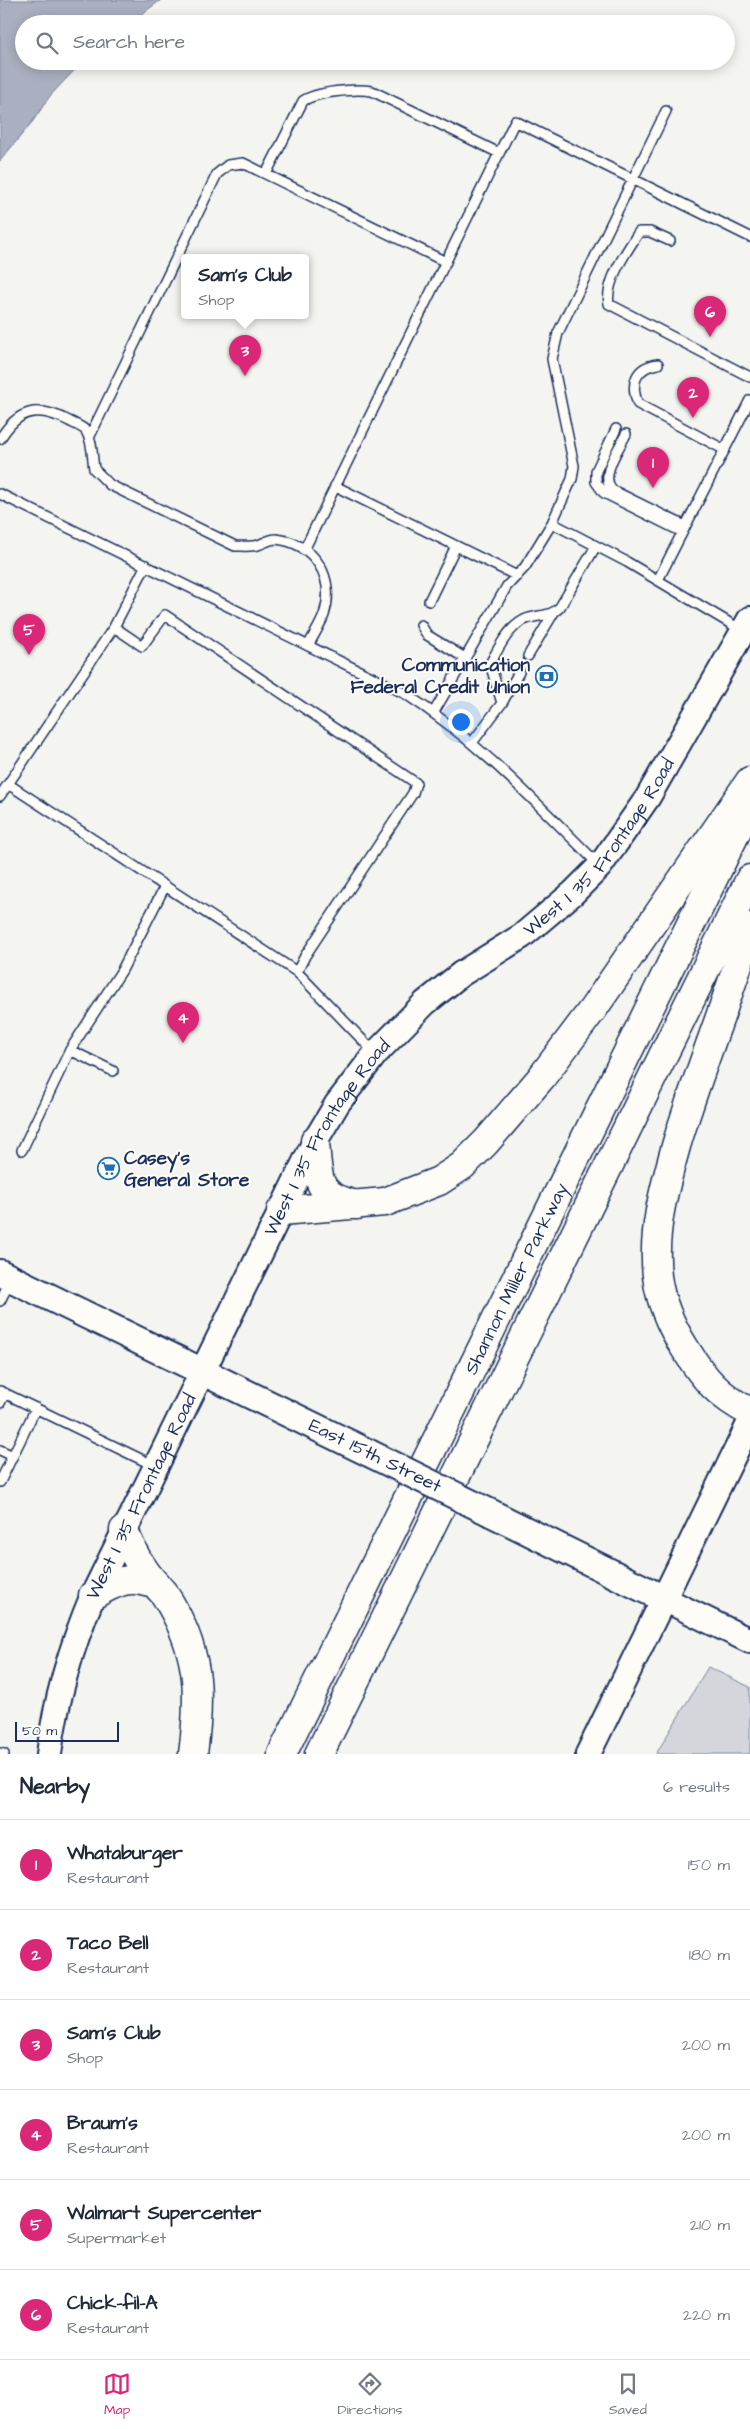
<!DOCTYPE html>
<html lang="en">
<head>
<meta charset="utf-8">
<style>
	:root { --surface:#fff; --page:#f2f2f3; --text:#1f2937; --muted:#747a83; --line:#e0e1e3; --accent:#db2777 }
	body { margin:0; font-family:"Architects Daughter",sans-serif; background:var(--page); color:var(--text) }
	.scale { position:absolute; left:15px; bottom:12px; width:104px; box-sizing:border-box; padding-left:5px; border:2px solid #1b2f5e; border-top:0; font-size:14px; line-height:18px; white-space:nowrap; color:#1b2f5e; -webkit-text-stroke:4px #fdfcf7; paint-order:stroke }
	.you { position:absolute; left:460px; top:721px; width:18px; height:18px; margin:-12px; border:4px solid #fff; border-radius:50%; background:#1a73e8; box-shadow:0 0 0 8px #1a73e833 }
	.badge { display:grid; place-items:center; width:32px; height:32px; border-radius:50%; background:var(--accent); color:#fff; font-size:16px; font-weight:700 }
	.pin { position:absolute; translate:-50% -41px; filter:drop-shadow(0 1px 2px #0008) }
	.pin::after { content:''; position:absolute; top:26px; width:18px; height:15px; background:inherit; clip-path:polygon(0 0,100% 0,50% 100%) }
	.popup { position:absolute; left:181px; top:254px; width:128px; height:65px; box-sizing:border-box; display:grid; place-content:center; border-radius:5px; background:var(--surface); filter:drop-shadow(0 1px 4px #0005); font-size:16px; white-space:nowrap; color:var(--muted) }
	.popup b { font-size:19px; color:var(--text) }
	.popup::after { content:''; position:absolute; left:50%; top:100%; margin-left:-10px; border:10px solid transparent; border-top-color:var(--surface) }
	.list { margin:0; padding:0; list-style:none }
	h2 { display:flex; justify-content:space-between; align-items:center; height:65px; margin:0; padding:0 20px; font-size:21px }
	h2 small { font-size:16px; font-weight:400; color:var(--muted) }
	.list li { display:grid; grid-template-columns:32px 1fr auto; gap:15px; align-items:center; box-sizing:border-box; height:90px; padding:0 20px; border-top:1px solid var(--line) }
	.list b { display:block; font-size:19px; white-space:nowrap }
	.list p { margin:0; font-size:16px; white-space:nowrap; color:var(--muted) }
	.list em { font-size:16px; font-style:normal; color:var(--muted) }
	.icon { flex:none; width:28px; height:28px; fill:none; stroke:currentColor; stroke-width:2; stroke-linecap:round; stroke-linejoin:round }
	.map { position:relative; flex:none; width:750px; height:1754px; overflow:hidden }
	.search { position:absolute; background:var(--surface); box-shadow:0 2px 12px #0003; left:15px; right:15px; top:15px; height:55px; display:flex; align-items:center; gap:12px; box-sizing:border-box; padding:0 18px; border-radius:28px; color:var(--muted); font-size:19px }
	.sheet { height:605px; background:var(--surface) }
	nav { display:flex; justify-content:space-around; align-items:center; box-sizing:border-box; height:70px; border-top:1px solid var(--line); background:var(--surface); font-size:14px; color:var(--muted) }
	nav a { display:grid; justify-items:center; gap:2px }
	nav .on { color:var(--accent) }
	.map>svg:first-child { display:block }
</style>
</head>
<body>
<div class="map">
<svg width="750" height="1754" viewBox="0 0 750 1754">
	<rect width="100%" height="100%" fill="#f4f4f1"/>
	<filter id="ink" filterUnits="userSpaceOnUse"><feTurbulence type="fractalNoise" baseFrequency=".02" numOctaves="2"/><feDisplacementMap in="SourceGraphic" scale="10" xChannelSelector="R" yChannelSelector="G"/><feConvolveMatrix kernelMatrix="1 2 1 2 8 2 1 2 1" color-interpolation-filters="sRGB"/></filter>
	<g filter="url(#ink)">
		<!-- green -->
		<path fill="#d4d6db" stroke="#78829c" d="M708,1667L750,1687V1754H656Z"/>
		<!-- water -->
		<path fill="#aab0bf" stroke="#717c98" d="M0,0H161L128,24H24V61H83L50,96L33,121L0,161Z"/>
		<g fill="none" stroke-linecap="round" stroke-linejoin="round">
			<defs>
				<path id="lane" d="M266,174L303,101C316,92 356,88 372,91L499,153
					M670,241L650,232H639C627,251 605,281 609,304L750,377
					M658,364C635,367 630,384 638,404L725,450
					M616,429L596,471V482L604,493L682,532
					M626,434C619,449 599,475 612,490L685,526
					M89,438L217,174L228,165L243,163L446,262
					M0,439C18,409 38,405 69,421C74,424 82,426 86,431C93,442 92,456 94,469L110,485L235,546C243,546 251,547 258,545C264,543 270,539 276,539C315,543 336,578 324,615C320,626 313,636 308,646
					M335,486L517,576
					M0,494L404,693C479,741 537,804 600,866
					M552,523L627,562L743,631
					M304,550L515,121L750,237
					M658,580L750,400
					M429,601L456,546
					M421,625L427,635L465,658
					M114,627L142,646L165,615L416,783L413,793L305,956L297,972
					M528,656L553,614
					M502,703L519,672
					M434,712L507,586L525,567L552,523L572,479L574,466L552,359L558,333L666,111
					M472,743L502,703L490,664C498,649 508,628 524,620C537,614 550,618 560,607L596,546
					M8,784L297,972L375,1053
					M0,796L114,627L146,565
					M70,1050L113,1071
					M22,1150L70,1050L122,970L165,886
					M0,1301L10,1281
					M0,1391L155,1466
					M0,1403L5,1393
					M0,1450L13,1456
					M0,1482L36,1408
					M0,1753L4,1754"/>
				<g id="secondary">
					<path d="M664,1599L750,1641"/>
					<path id="s1" d="M49,1754C56,1698 71,1647 93,1595L281,1211L315,1141L337,1104L376,1053L425,1003L461,974L522,936L573,893L600,866L648,797L750,619"/>
					<path d="M588,1754L750,1422"/>
				</g>
				<path id="primary" d="M0,1273L369,1453
					M491,1513L664,1599"/>
				<g id="highway">
					<path d="M750,927C728,1001 698,1072 676,1146C664,1189 652,1231 657,1276C660,1301 672,1328 686,1350C704,1379 719,1396 750,1412"/>
					<path d="M315,1141C318,1179 315,1196 357,1205"/>
					<path d="M281,1211L385,1202L439,1181L462,1166L486,1142L541,1078L593,1009L750,781"/>
					<path d="M124,1530C129,1544 134,1556 143,1568C149,1578 158,1586 165,1595C200,1650 201,1692 193,1754"/>
					<path d="M93,1595C117,1581 129,1575 156,1585"/>
					<path id="s2" d="M282,1754L750,804"/>
					<path d="M319,1754L750,879"/>
				</g>
			</defs>
			<!-- lane casing -->
			<use href="#lane" stroke="#1b2f5e" stroke-width="12"/>
			<!-- secondary casing -->
			<use href="#secondary" stroke="#1b2f5e" stroke-width="28"/>
			<!-- primary casing -->
			<use href="#primary" stroke="#1b2f5e" stroke-width="30"/>
			<!-- highway casing -->
			<use href="#highway" stroke="#1b2f5e" stroke-width="31"/>
			<!-- lane -->
			<use href="#lane" stroke="#fdfcf7" stroke-width="9"/>
			<!-- secondary -->
			<use href="#secondary" stroke="#fdfcf7" stroke-width="24"/>
			<!-- primary -->
			<use href="#primary" stroke="#fdfcf7" stroke-width="26"/>
			<!-- highway -->
			<use href="#highway" stroke="#fdfcf7" stroke-width="28"/>
			<defs>
				<path id="primary-bridge" d="M369,1453L491,1513"/>
			</defs>
			<!-- primary-bridge casing -->
			<use href="#primary-bridge" stroke="#1b2f5e" stroke-width="30" stroke-linecap="butt"/>
			<!-- primary-bridge -->
			<use href="#primary-bridge" stroke="#fdfcf7" stroke-width="26"/>
		</g>
	</g>
	<!-- icons -->
	<defs>
		<symbol id="bank-ring" viewBox="-11 -11 22 22"><circle r="9.5" fill="#fdfcf7" stroke="#1f6fb2" stroke-width="1.5"/><path d="M-6-4H6V4H-6ZM0-2.3a2.3 2.3 0 1 0 0 4.6a2.3 2.3 0 1 0 0-4.6Z" fill="#1f6fb2"/></symbol>
		<symbol id="supermarket-ring" viewBox="-11 -11 22 22"><circle r="9.5" fill="#fdfcf7" stroke="#1f6fb2" stroke-width="1.5"/><path d="M-6-5.5h2.5l.6 2H6L4.5 2H-2.5L-4.4-4H-6ZM-1.5 3.2a1.3 1.3 0 1 0 .1 0ZM3 3.2a1.3 1.3 0 1 0 .1 0Z" fill="#1f6fb2"/></symbol>
	</defs>
	<g fill-rule="evenodd">
		<use href="#bank-ring" x="534" y="664" width="25" height="25"/>
		<use href="#supermarket-ring" x="96" y="1156" width="25" height="25"/>
	</g>
	<g text-anchor="middle" dominant-baseline="central" stroke-width="4" stroke-linejoin="round" paint-order="stroke">
		<!-- poi labels -->
		<g font-size="19" font-weight="bold" fill="#1b2f5e" stroke="#fdfcf7" text-anchor="end">
			<text x="530" y="665">Communication<tspan x="530" dy="22">Federal Credit Union</tspan></text>
			<text x="124" y="1158" text-anchor="start">Casey's<tspan x="124" dy="22">General Store</tspan></text>
		</g>
		<!-- street labels -->
		<g font-size="19" fill="#1b2f5e" stroke="#fdfcf7">
			<text stroke="none"><textPath href="#s1" startOffset="1085">West I 35 Frontage Road</textPath></text>
			<text stroke="none"><textPath href="#s1" startOffset="680">West I 35 Frontage Road</textPath></text>
			<text stroke="none"><textPath href="#s2" startOffset="530">Shannon Miller Parkway</textPath></text>
			<text transform="translate(375 1456) rotate(26)">East 15th Street</text>
			<text stroke="none"><textPath href="#s1" startOffset="275">West I 35 Frontage Road</textPath></text>
		</g>
	</g>
</svg>
<div class="scale">50 m</div>
<div class="you"></div>
<div class="pin badge" style="left:653px;top:488px">1</div>
<div class="pin badge" style="left:693px;top:418px">2</div>
<div class="pin badge" style="left:245px;top:376px">3</div>
<div class="popup"><b>Sam's Club</b>Shop</div>
<div class="pin badge" style="left:183px;top:1043px">4</div>
<div class="pin badge" style="left:29px;top:655px">5</div>
<div class="pin badge" style="left:710px;top:337px">6</div>
<div class="search"><svg class="icon" aria-label="search" viewBox="0 0 24 24"><circle cx="10" cy="10" r="6"/><path d="M15 15l6 6"/></svg>Search here</div>
</div>
<section class="sheet">
<h2>Nearby<small>6 results</small></h2>
<ul class="list">
<li><span class="badge">1</span><div><b>Whataburger</b><p>Restaurant</p></div><em>150 m</em></li>
<li><span class="badge">2</span><div><b>Taco Bell</b><p>Restaurant</p></div><em>180 m</em></li>
<li><span class="badge">3</span><div><b>Sam's Club</b><p>Shop</p></div><em>200 m</em></li>
<li><span class="badge">4</span><div><b>Braum's</b><p>Restaurant</p></div><em>200 m</em></li>
<li><span class="badge">5</span><div><b>Walmart Supercenter</b><p>Supermarket</p></div><em>210 m</em></li>
<li><span class="badge">6</span><div><b>Chick-fil-A</b><p>Restaurant</p></div><em>220 m</em></li>
</ul>
</section>
<nav>
<a class="on"><svg class="icon" aria-label="map" viewBox="0 0 24 24"><path d="M3 6l6-2 6 2 6-2v14l-6 2-6-2-6 2zM9 4v14M15 6v14"/></svg>Map</a>
<a><svg class="icon" aria-label="directions" viewBox="0 0 24 24"><path d="M12 3l9 9-9 9-9-9zM9 14v-3h6M13 9l2 2-2 2"/></svg>Directions</a>
<a><svg class="icon" aria-label="saved" viewBox="0 0 24 24"><path d="M7 4h10v16l-5-4-5 4z"/></svg>Saved</a>
</nav>
</body>
</html>
